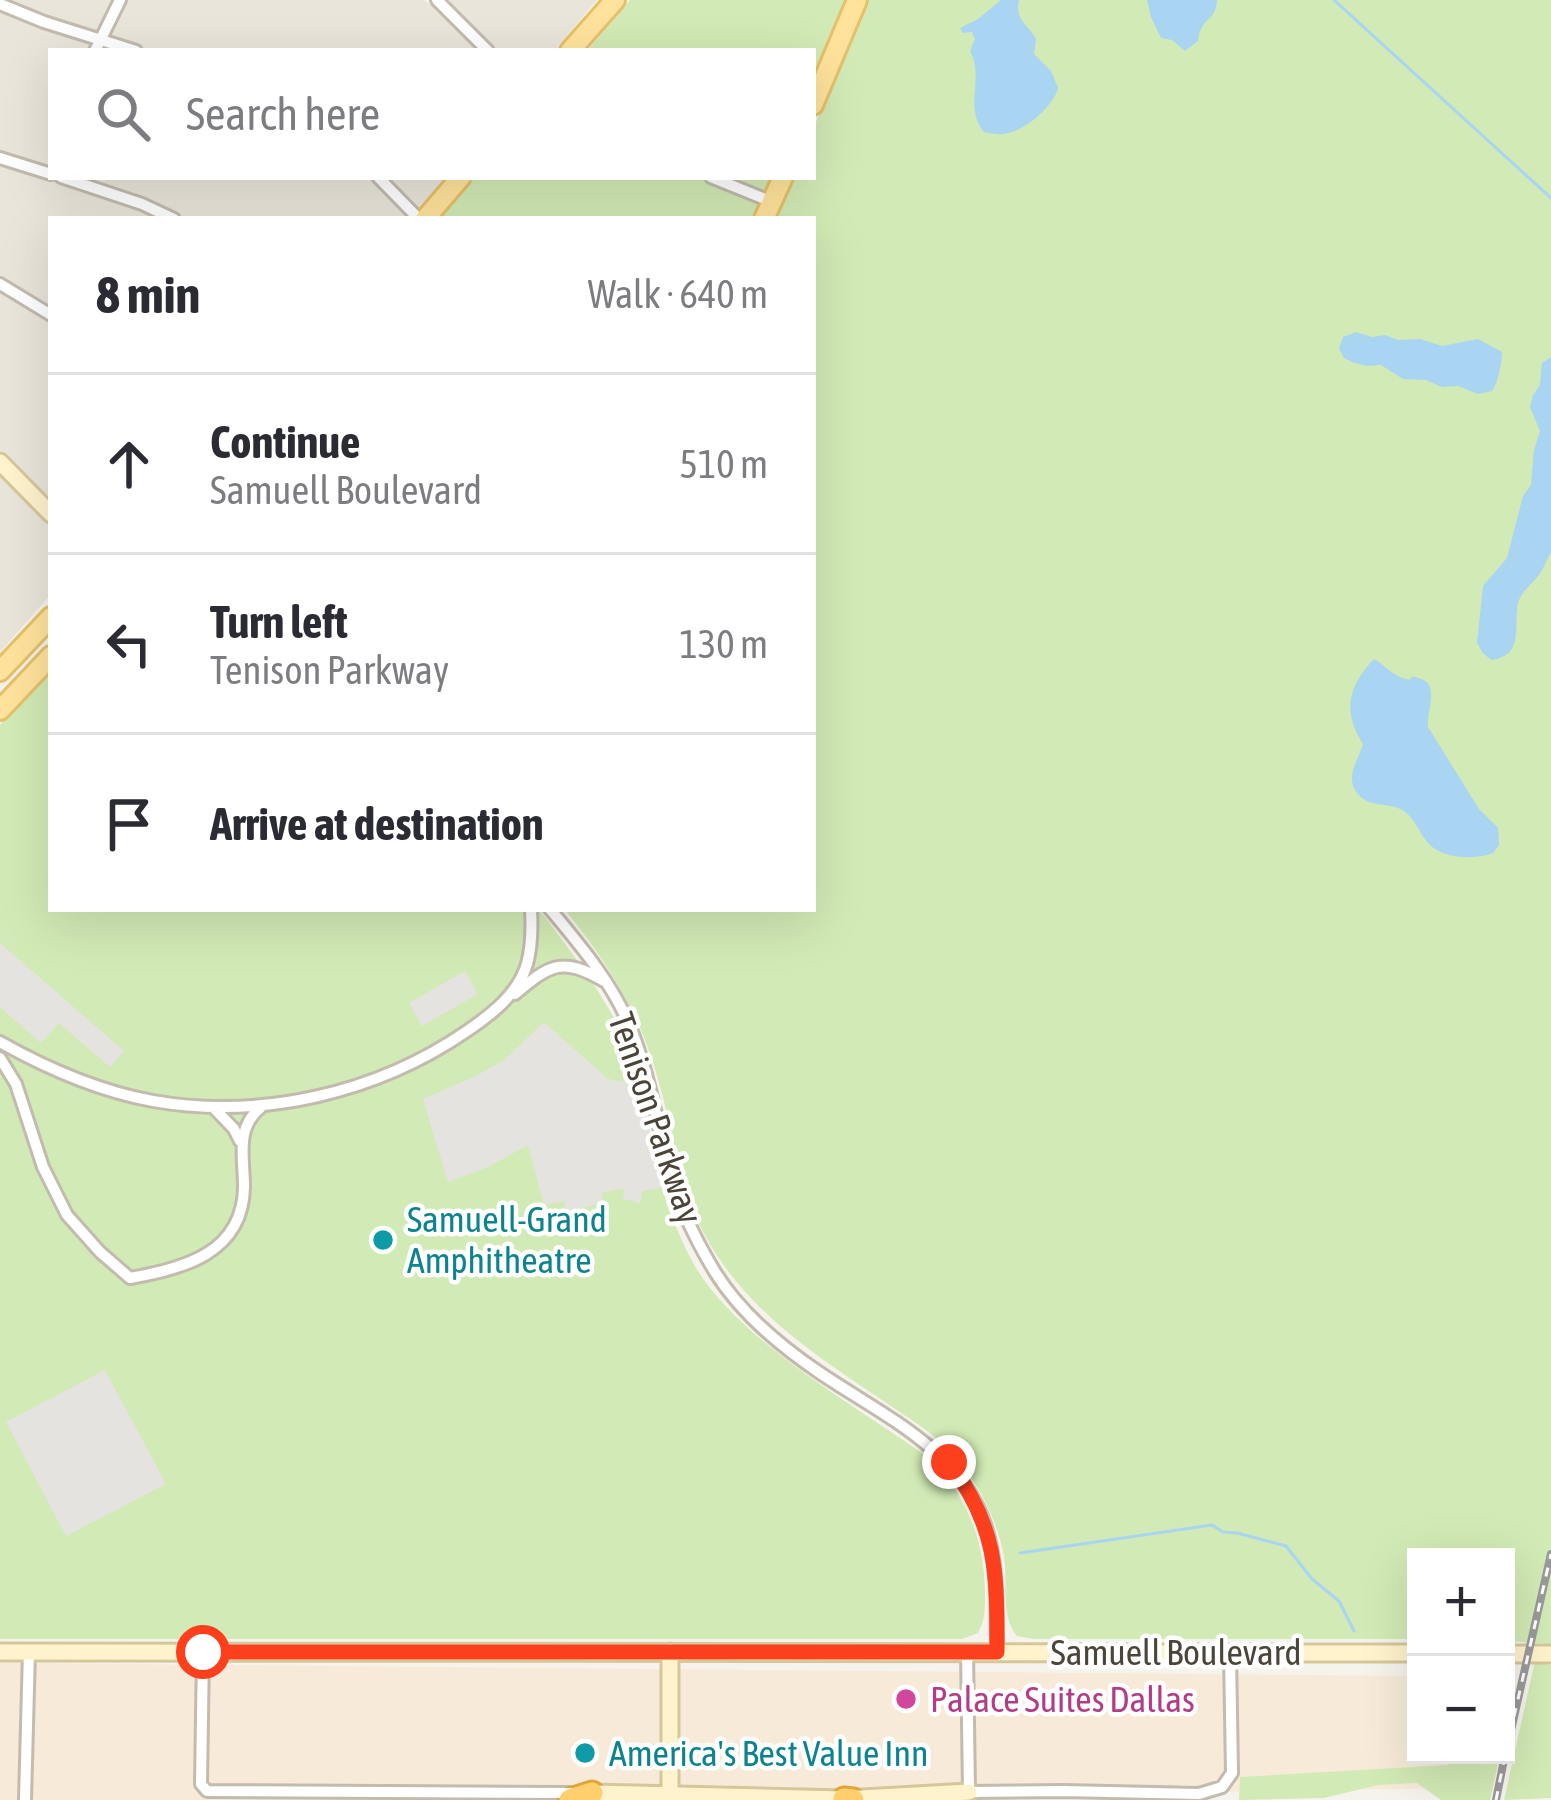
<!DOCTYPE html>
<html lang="en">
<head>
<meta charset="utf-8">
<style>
	:root { --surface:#fff; --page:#f2f2f3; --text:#2b2b33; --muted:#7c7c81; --line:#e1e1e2 }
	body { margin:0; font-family:"Asap Condensed",sans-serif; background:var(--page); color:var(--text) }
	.controls { position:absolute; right:36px; bottom:36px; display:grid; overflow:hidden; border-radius:0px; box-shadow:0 12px 48px #0002 }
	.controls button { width:108px; height:108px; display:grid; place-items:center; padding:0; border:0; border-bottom:3px solid var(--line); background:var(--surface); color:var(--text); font:60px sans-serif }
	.stop { position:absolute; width:36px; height:36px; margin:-27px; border:9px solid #fc3f1d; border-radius:50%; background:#fff }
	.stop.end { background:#fc3f1d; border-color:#fff; box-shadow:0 3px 12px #0008 }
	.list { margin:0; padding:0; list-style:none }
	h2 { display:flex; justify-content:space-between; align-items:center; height:156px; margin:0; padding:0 48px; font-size:51px }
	h2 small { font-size:39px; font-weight:400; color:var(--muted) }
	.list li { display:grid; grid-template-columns:78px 1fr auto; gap:36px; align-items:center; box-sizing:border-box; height:180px; padding:0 48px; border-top:3px solid var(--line) }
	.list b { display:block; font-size:45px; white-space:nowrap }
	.list p { margin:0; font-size:39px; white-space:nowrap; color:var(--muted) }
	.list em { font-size:39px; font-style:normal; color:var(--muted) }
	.icon { flex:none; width:66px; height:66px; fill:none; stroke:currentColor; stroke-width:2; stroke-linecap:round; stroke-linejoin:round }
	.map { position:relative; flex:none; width:1551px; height:1800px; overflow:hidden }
	.search { position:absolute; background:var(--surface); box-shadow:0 12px 48px #0002; left:48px; top:48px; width:768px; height:132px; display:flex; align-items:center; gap:30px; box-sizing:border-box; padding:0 42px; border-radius:0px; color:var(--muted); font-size:45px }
	.panel { position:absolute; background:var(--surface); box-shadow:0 12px 48px #0002; left:48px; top:216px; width:768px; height:696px; border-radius:0px }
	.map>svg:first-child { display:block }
</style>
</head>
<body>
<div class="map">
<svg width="1551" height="1800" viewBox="0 0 1551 1800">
	<rect width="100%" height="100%" fill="#f6f3ec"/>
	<!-- residential -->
	<path fill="#eae5da" d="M0,0H424L438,10L480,51H51V177H446L408,219H51V504L0,451Z
		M448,0H597L554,51H499Z
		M0,471L51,524V594L0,652Z"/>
	<!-- commercial -->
	<path fill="#f7ead8" d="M0,1663L1416,1676V1755H1465L1458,1788L700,1800H0Z"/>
	<!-- green -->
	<path fill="#d2eab5" d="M630,0H850L813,85V51H587Z
		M868,0H1551V1644L1506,1641V1557H1416V1639H1034L1017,1636C1000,1616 1008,1582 1004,1557C998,1524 983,1493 963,1466C942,1437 909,1419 879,1398C813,1354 747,1310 707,1239C680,1191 674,1135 659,1083C642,1017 607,961 564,909H813V219H774L792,177H813V129Z
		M475,177H774L756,219H437Z
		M51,669V909H539C577,960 619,1012 638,1074C649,1112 651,1153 663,1191C670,1213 680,1238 691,1259C732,1338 857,1406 929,1458C968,1496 985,1542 985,1596C985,1610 985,1620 978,1633L962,1639H0V725Z
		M1535,1661L1551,1665V1798L1504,1800Z
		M1450,1755H1500L1490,1800H1441L1417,1783L1378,1785L1324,1798L1239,1800L1240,1777L1448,1765Z"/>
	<!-- parking -->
	<path fill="#e5e3e0" d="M0,943L124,1051L110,1067L59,1023L41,1043L0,1007Z
		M465,971L478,994L422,1026L409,1003Z
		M544,1022L608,1079L626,1082L637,1079L662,1188L642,1191L640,1203L623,1199L624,1188L601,1193L604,1203L566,1211L564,1201L544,1205L528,1145L488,1167L448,1182L423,1099L474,1077L504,1060Z
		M105,1370L166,1484L66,1536L6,1422Z"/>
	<!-- water -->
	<path fill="#a9d4f2" d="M1001,0H1019C1014,19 1028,24 1036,39L1034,54L1051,71L1058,88C1053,107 1025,131 1004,134C998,135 990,133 984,132C963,107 985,78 970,51L975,39L972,32L963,33L960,28L978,19Z
		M1147,0H1217C1216,22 1200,17 1198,41L1185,51L1172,40L1161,38L1151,17Z
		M1356,332L1372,337L1385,335L1398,340L1420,339L1442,346L1478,339L1502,352C1502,361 1498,384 1492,391L1478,394L1458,386L1442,387L1426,380L1403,379L1381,365L1366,366L1352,362L1344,358L1339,348L1343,337Z
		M1551,357V553C1547,558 1545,565 1542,570C1535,583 1522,589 1518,603C1513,626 1525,656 1491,660L1483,653L1477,643L1483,586L1507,558L1523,496L1531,485L1534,450L1540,431L1530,407L1533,395L1540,385L1542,363Z
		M1374,659C1383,664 1391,673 1400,677C1419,685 1403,672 1421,679C1440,685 1426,713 1428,727L1479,809L1498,828L1499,845L1493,853C1476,860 1443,859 1429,844C1418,832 1414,814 1398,808C1382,802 1366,808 1355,790C1346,774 1359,759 1363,744C1342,712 1348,686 1374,659Z"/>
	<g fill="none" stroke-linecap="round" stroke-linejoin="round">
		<!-- stream -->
		<path stroke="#a9d4f2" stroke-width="3" d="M1334,0L1551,198
			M1020,1553L1212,1525L1223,1532L1237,1533L1286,1546L1312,1579L1339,1601L1354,1631"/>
		<defs>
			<path id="street" d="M437,0L488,51
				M0,4L44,22L136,51
				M95,51L120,0
				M0,158L51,174
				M61,177L142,204L174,219
				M378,177L419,219
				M711,177L772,202
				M0,284L51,315
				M550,909C579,944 610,980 628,1022C650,1073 657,1127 673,1181C682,1212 698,1244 715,1272C741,1314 780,1346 820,1373C882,1415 959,1449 985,1524C999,1566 996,1609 997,1652
				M515,994C550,965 561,956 604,981
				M0,1042C48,1069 98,1091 153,1101C261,1120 377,1093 467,1031C492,1014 518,994 527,964C532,946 532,927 531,909
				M0,1058L16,1084L43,1167L67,1215L100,1252L130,1278C183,1269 243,1253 244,1187C244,1157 235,1128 261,1107
				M213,1107L234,1129L240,1141
				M967,1651L969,1792L1064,1791L1199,1794L1222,1787L1232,1773L1230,1653
				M203,1652L201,1784L207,1791L572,1793
				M25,1800L29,1651"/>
			<path id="secondary" d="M0,462L51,514
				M0,1652L1416,1653
				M670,1652V1799
				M1506,1654H1551
				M592,1793L844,1799L969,1792"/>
			<path id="primary" d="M570,51L615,0
				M813,105L857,0
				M425,219L461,177
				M764,219L783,177
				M0,671L51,617
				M0,710L51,656"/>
			<path id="highway" d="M844,1799L853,1800
				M570,1800L592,1793"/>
		</defs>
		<!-- street casing -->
		<use href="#street" stroke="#c2bbae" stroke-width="16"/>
		<!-- secondary casing -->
		<use href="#secondary" stroke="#d6c79b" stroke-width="21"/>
		<!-- primary casing -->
		<use href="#primary" stroke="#e6c16a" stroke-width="24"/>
		<!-- highway casing -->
		<use href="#highway" stroke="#e0a43c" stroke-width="27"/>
		<!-- street -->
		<use href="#street" stroke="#fff" stroke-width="10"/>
		<!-- secondary -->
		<use href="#secondary" stroke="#fff3cd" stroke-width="15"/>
		<!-- primary -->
		<use href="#primary" stroke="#ffe39c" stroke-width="18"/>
		<!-- highway -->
		<use href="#highway" stroke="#ffcf6e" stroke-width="21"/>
		<defs>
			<path id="rail" d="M1506,1752L1551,1554
				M1496,1800L1505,1755"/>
		</defs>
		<!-- rail casing -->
		<use href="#rail" stroke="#9a9a9a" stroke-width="8"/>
		<!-- rail -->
		<use href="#rail" stroke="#fff" stroke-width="3" stroke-dasharray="9" stroke-linecap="butt"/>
	</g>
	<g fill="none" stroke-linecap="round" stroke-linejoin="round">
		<!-- route -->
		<path stroke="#fc3f1d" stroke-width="15" d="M203,1652H997C997,1573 998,1528 949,1462"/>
	</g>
	<!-- markers -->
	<g fill="#0f9aa8" stroke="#fff" stroke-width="4.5">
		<circle cx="383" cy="1240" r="12"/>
		<circle cx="585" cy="1753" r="12"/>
	</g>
	<circle fill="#d1479c" stroke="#fff" stroke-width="4.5" cx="906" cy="1699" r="12"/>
	<g text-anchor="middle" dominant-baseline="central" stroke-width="9" stroke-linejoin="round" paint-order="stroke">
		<!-- street labels -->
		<g font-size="36" fill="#4b4439" stroke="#fff">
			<text transform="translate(656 1118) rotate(71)">Tenison Parkway</text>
			<text x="1176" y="1652">Samuell Boulevard</text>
		</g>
		<!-- culture labels -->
		<g font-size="36" fill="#0d838f" stroke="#fff" text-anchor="start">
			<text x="407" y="1219">Samuell-Grand<tspan x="407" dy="41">Amphitheatre</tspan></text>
			<text x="609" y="1753">America's Best Value Inn</text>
		</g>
		<!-- hotel labels -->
		<g font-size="36" fill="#b23c85" stroke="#fff" text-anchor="start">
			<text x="930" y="1699">Palace Suites Dallas</text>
		</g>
	</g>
</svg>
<div class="controls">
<button>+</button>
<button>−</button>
</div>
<div class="stop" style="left:203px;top:1652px"></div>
<div class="stop end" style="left:949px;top:1462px"></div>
<div class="search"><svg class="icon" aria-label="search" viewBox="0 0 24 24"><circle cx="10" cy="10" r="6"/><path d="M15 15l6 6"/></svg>Search here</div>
<section class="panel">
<h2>8 min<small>Walk · 640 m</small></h2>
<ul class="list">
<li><svg class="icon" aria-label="ahead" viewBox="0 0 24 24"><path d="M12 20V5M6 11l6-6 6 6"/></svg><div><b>Continue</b><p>Samuell Boulevard</p></div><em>510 m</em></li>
<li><svg class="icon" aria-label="left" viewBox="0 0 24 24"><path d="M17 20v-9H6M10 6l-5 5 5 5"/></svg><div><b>Turn left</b><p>Tenison Parkway</p></div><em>130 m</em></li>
<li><svg class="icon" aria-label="arrive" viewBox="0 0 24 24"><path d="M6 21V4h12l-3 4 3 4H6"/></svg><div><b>Arrive at destination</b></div></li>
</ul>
</section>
</div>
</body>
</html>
